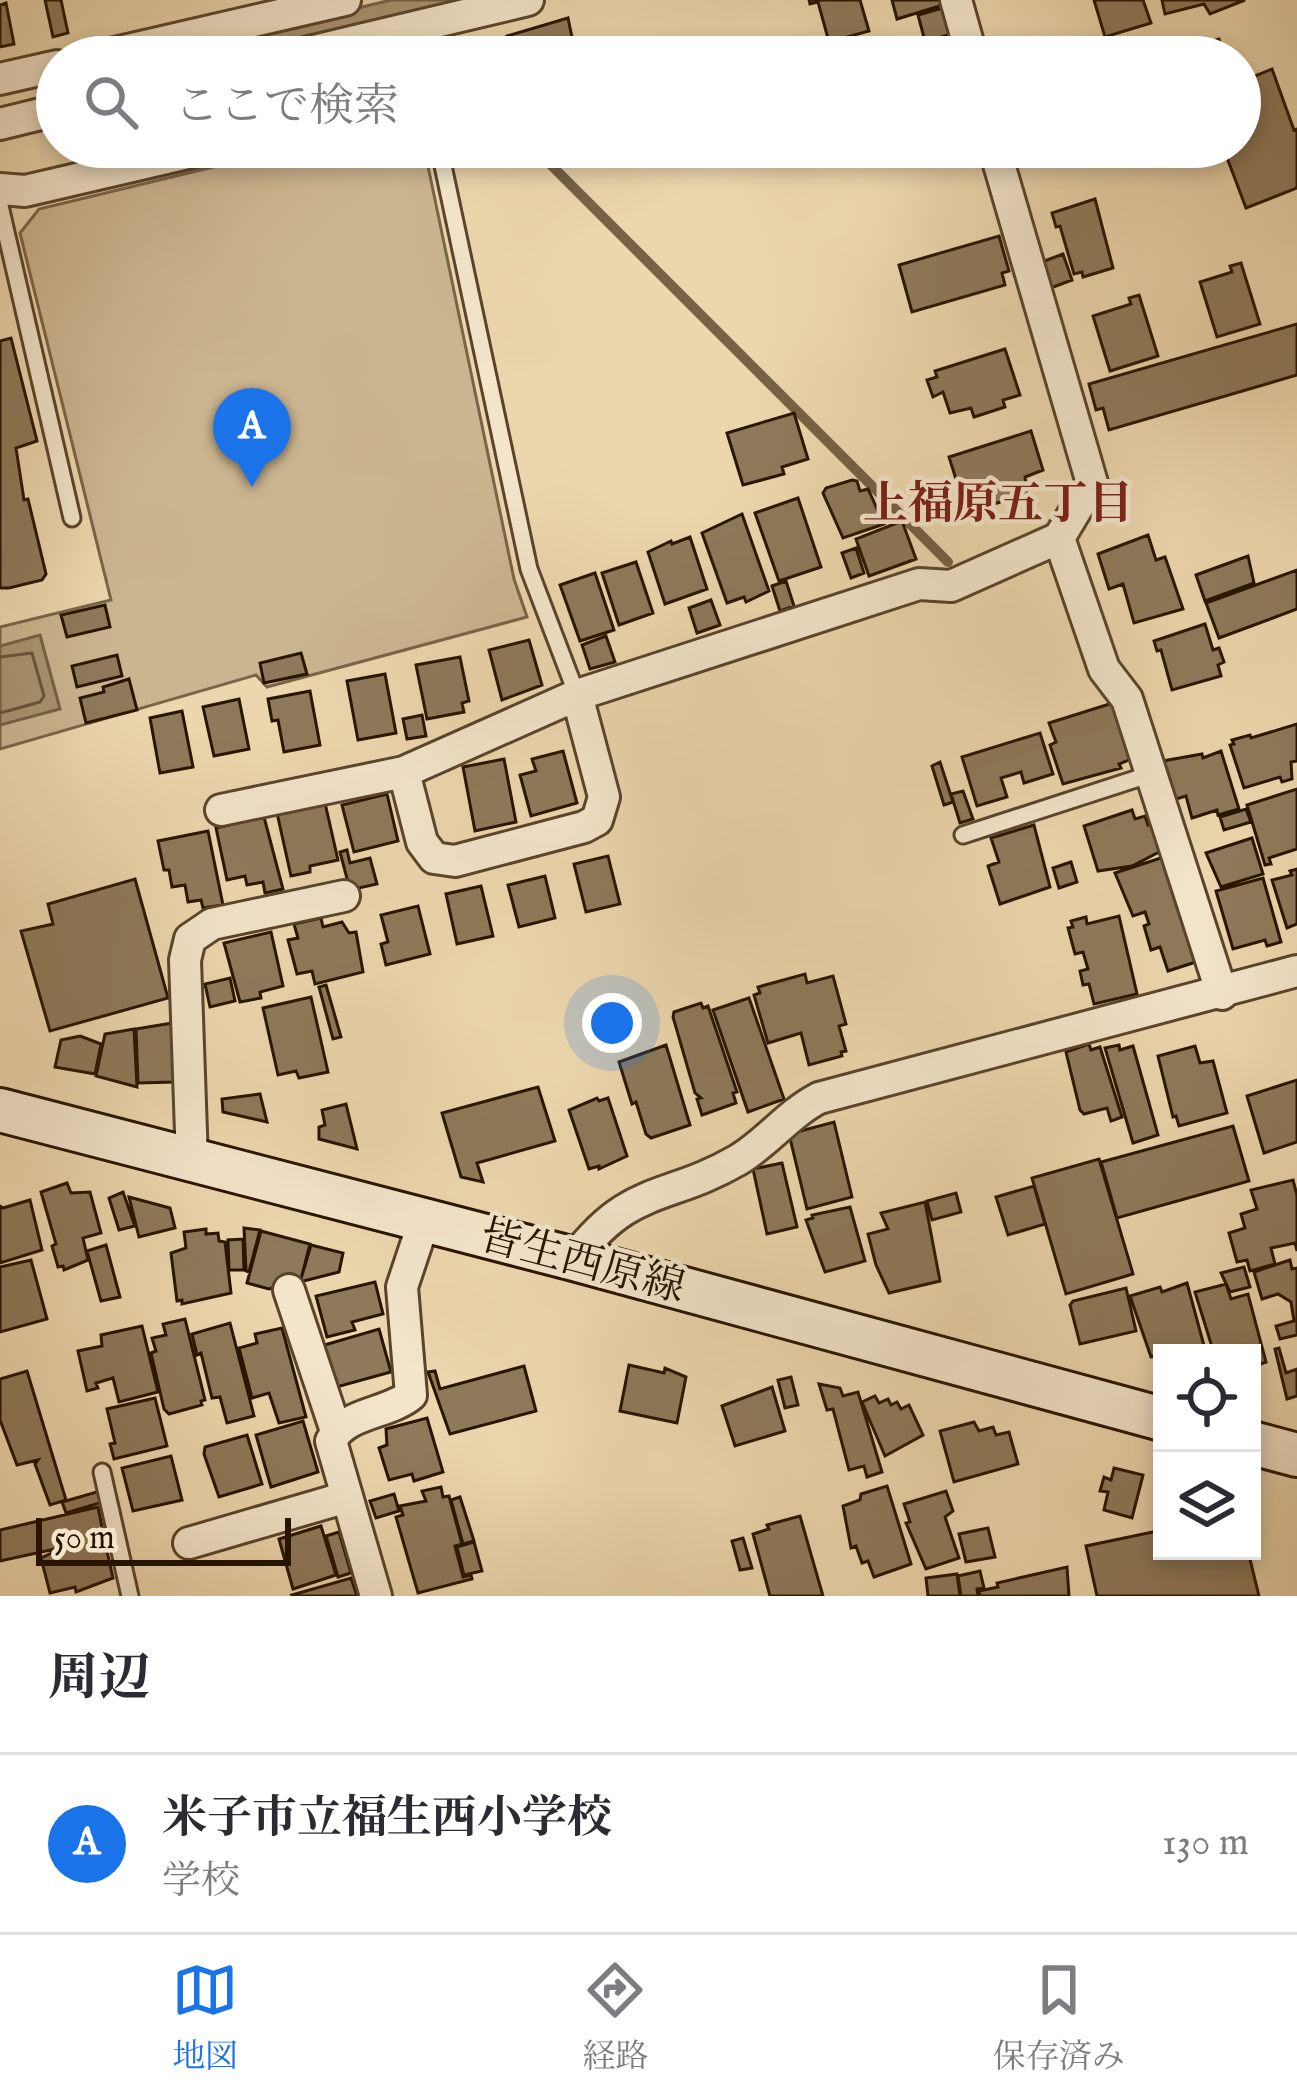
<!DOCTYPE html>
<html lang="ja">
<head>
<meta charset="utf-8">
<style>
	:root { --surface:#fff; --page:#f7f7f7; --text:#2b2b33; --muted:#7c7c81; --line:#e1e1e2; --accent:#1a73e8 }
	body { margin:0; font-family:"IM FELL English","Noto Serif JP",serif; background:var(--page); color:var(--text) }
	.controls { position:absolute; right:36px; bottom:36px; display:grid; overflow:hidden; border-radius:0px; box-shadow:0 6px 18px #0003 }
	.controls button { width:108px; height:108px; display:grid; place-items:center; padding:0; border:0; border-bottom:3px solid var(--line); background:var(--surface); color:var(--text); font:60px sans-serif }
	.scale { position:absolute; left:36px; bottom:30px; width:255px; box-sizing:border-box; padding-left:12px; border:6px solid #281400; border-top:0; font-size:33px; line-height:42px; white-space:nowrap; color:#281400; -webkit-text-stroke:9px #f3e4ca; paint-order:stroke }
	.you { position:absolute; left:612px; top:1023px; width:42px; height:42px; margin:-30px; border:9px solid #fff; border-radius:50%; background:#1a73e8; box-shadow:0 0 0 18px #1a73e833 }
	.badge { display:grid; place-items:center; width:78px; height:78px; border-radius:50%; background:var(--accent); color:#fff; font-size:39px; font-weight:700 }
	.pin { position:absolute; translate:-50% -99px; filter:drop-shadow(0 3px 6px #0008) }
	.pin::after { content:''; position:absolute; top:63px; width:42px; height:36px; background:inherit; clip-path:polygon(0 0,100% 0,50% 100%) }
	.list { margin:0; padding:0; list-style:none }
	h2 { display:flex; justify-content:space-between; align-items:center; height:156px; margin:0; padding:0 48px; font-size:51px }
	h2 small { font-size:39px; font-weight:400; color:var(--muted) }
	.list li { display:grid; grid-template-columns:78px 1fr auto; gap:36px; align-items:center; box-sizing:border-box; height:180px; padding:0 48px; border-top:3px solid var(--line) }
	.list b { display:block; font-size:45px; white-space:nowrap }
	.list p { margin:0; font-size:39px; white-space:nowrap; color:var(--muted) }
	.list em { font-size:39px; font-style:normal; color:var(--muted) }
	.icon { flex:none; width:66px; height:66px; fill:none; stroke:currentColor; stroke-width:2; stroke-linecap:round; stroke-linejoin:round }
	.map { position:relative; flex:none; width:1297px; height:1596px; overflow:hidden }
	.search { position:absolute; background:var(--surface); box-shadow:0 6px 18px #0003; left:36px; right:36px; top:36px; height:132px; display:flex; align-items:center; gap:30px; box-sizing:border-box; padding:0 42px; border-radius:66px; color:var(--muted); font-size:45px }
	.sheet { height:336px; background:var(--surface) }
	nav { display:flex; justify-content:space-around; align-items:center; box-sizing:border-box; height:168px; border-top:3px solid var(--line); background:var(--surface); font-size:33px; color:var(--muted) }
	nav a { display:grid; justify-items:center; gap:6px }
	nav .on { color:var(--accent) }
	.map>svg:first-child { display:block }
</style>
</head>
<body>
<div class="map">
<svg width="1297" height="1596" viewBox="0 0 1297 1596">
	<rect width="100%" height="100%" fill="#ecd6ad"/>
	<filter id="stains"><feTurbulence type="fractalNoise" baseFrequency=".00167" numOctaves="4"/><feColorMatrix values="0 0 0 0 .2 0 0 0 0 .09 0 0 0 0 .02 0 0 0 .5 -.17"/></filter>
	<radialGradient id="worn" r=".72"><stop offset=".6" stop-color="#630" stop-opacity="0"/><stop offset="1" stop-color="#630" stop-opacity=".3"/></radialGradient>
	<!-- green -->
	<path fill="#cbb590" stroke="#7a6448" stroke-width="3" d="M296,147H424L514,579L527,617L267,687L256,675L0,749V627L111,600L20,233L39,209Z"/>
	<!-- water -->
	<path fill="#a99472" stroke="#756144" stroke-width="3" d="M391,0H477L241,57H155Z
		M40,635L60,709L0,725V646Z"/>
	<g fill="none" stroke-linecap="round" stroke-linejoin="round">
		<!-- shore -->
		<path stroke="#685439" stroke-width="3" d="M0,657L32,653L44,696L40,702L0,713"/>
		<!-- stream -->
		<path stroke="#756144" stroke-width="10" d="M533,147L948,562"/>
	</g>
	<!-- building -->
	<path fill="#8e795a" stroke="#281400" stroke-width="3" d="M45,0H61L68,33L53,37Z
		M809,0H860L869,31L829,42L818,2L810,4Z
		M892,0H942L943,5L897,19Z
		M1094,0H1143L1151,23L1105,37Z
		M1162,0H1245L1210,14L1204,4L1165,14Z
		M6,3L14,44L0,47V5Z
		M946,7L955,37L927,40L926,45L918,15Z
		M568,18L574,47L512,57L507,36Z
		M948,35L954,57H930L928,41Z
		M506,37L511,57H446L445,52Z
		M1219,39L1223,52L1206,57H1178L1176,51Z
		M878,42L882,57H841L840,53Z
		M1272,69L1294,130L1297,129V188L1246,208L1223,147H1240V82Z
		M615,147H654L657,157L621,166Z
		M1095,199L1113,268L1083,277L1082,272L1074,274L1060,226L1056,227L1052,213Z
		M999,236L1009,271L1002,273L1005,285L912,312L899,265Z
		M1063,254L1072,280L1048,289L1039,263Z
		M1241,263L1260,324L1217,337L1200,282L1232,272L1230,266Z
		M1139,295L1158,356L1110,371L1093,316L1131,304L1129,298Z
		M1297,324V375L1109,430L1103,408L1096,410L1089,384Z
		M11,338L37,441L16,448L24,500L28,499L46,574L42,580L9,588H0V341Z
		M1005,349L1020,395L1003,400L1005,407L974,417L971,408L950,413L943,392L933,397L927,380L937,377L935,371Z
		M794,413L808,459L782,467L784,474L743,485L727,433Z
		M1031,431L1043,470L1025,477L1028,495L966,511L949,457Z
		M852,480L857,481L860,491L868,489L884,524L843,538L823,493L826,488Z
		M798,498L821,567L779,581L755,513Z
		M742,514L769,591L746,602L744,597L727,603L702,533Z
		M902,521L916,559L869,576L856,539Z
		M1148,535L1156,560L1165,557L1183,609L1134,623L1123,584L1109,589L1098,554Z
		M690,537L707,589L665,604L648,552L671,541L672,544Z
		M856,548L864,573L851,578L842,553Z
		M1248,556L1254,583L1205,601L1196,575Z
		M636,562L653,613L619,625L602,573Z
		M1297,570V609L1219,638L1206,603Z
		M595,573L614,630L580,641L560,585Z
		M786,581L794,606L780,611L772,586Z
		M711,600L720,625L697,633L689,608Z
		M105,605L110,627L67,637L61,615Z
		M1205,624L1213,650L1219,648L1224,662L1218,665L1221,676L1172,690L1161,650L1157,651L1154,641Z
		M606,636L615,662L590,669L582,645Z
		M529,640L542,685L502,700L489,650Z
		M301,653L307,674L264,683L260,663Z
		M117,655L122,676L77,687L72,666Z
		M460,657L469,701L462,703L464,712L427,719L416,665Z
		M385,674L396,733L358,740L347,681Z
		M129,679L137,710L86,723L80,698L104,692L103,687Z
		M310,691L320,745L284,752L278,720L272,721L268,699Z
		M239,699L249,749L214,756L203,707Z
		M1116,702L1134,758L1119,764L1121,768L1063,784L1050,745L1056,742L1049,723Z
		M182,711L193,767L160,773L150,718Z
		M422,715L426,736L407,739L403,719Z
		M1297,724V761L1291,762L1292,779L1282,782L1280,777L1244,788L1230,745L1234,744L1232,740L1250,735L1251,738Z
		M1040,733L1053,774L1024,783L1021,772L1001,778L1007,797L977,806L962,757Z
		M563,751L577,803L531,816L520,775L536,771L532,759Z
		M1221,751L1239,809L1218,815L1217,810L1192,818L1186,796L1170,801L1157,762L1202,754L1203,758Z
		M504,759L516,822L475,831L463,767Z
		M940,762L953,802L944,805L932,766Z
		M1297,789V849L1269,858L1271,864L1265,865L1247,805Z
		M963,791L973,819L960,823L951,794Z
		M387,794L398,841L354,852L342,805Z
		M325,803L338,860L310,866V872L291,876L277,813Z
		M1246,809L1251,822L1224,830L1220,817Z
		M1132,810L1135,819L1145,816L1148,825L1153,823L1161,851L1132,866L1098,871L1084,826Z
		M264,817L283,889L265,893L263,882L247,885L245,876L227,880L216,828Z
		M1034,825L1050,887L1000,904L988,866L999,862L991,838Z
		M208,831L223,905L203,908L201,900L188,902L185,885L172,887L169,870H164L158,841Z
		M1252,838L1263,874L1221,887L1206,853Z
		M347,850L350,863L370,858L377,884L350,890L340,852Z
		M1170,855L1202,960L1168,971L1160,947L1151,950L1144,926L1149,924L1145,912L1133,916L1115,873Z
		M608,856L620,904L586,912L574,864Z
		M1071,862L1077,882L1059,888L1053,868Z
		M1297,869V924L1287,928L1272,880L1292,875L1290,871Z
		M545,876L555,918L519,927L508,885Z
		M1263,878L1281,942L1267,946L1265,940L1233,949L1216,891Z
		M135,879L168,998L50,1031L21,931L53,924L48,904Z
		M481,886L493,936L457,944L446,894Z
		M418,906L430,954L386,965L381,944L388,942L381,915Z
		M1119,916L1137,994L1094,1004L1089,984L1083,985L1080,971L1088,969L1083,952L1075,954L1068,928L1073,927L1071,921L1086,917L1087,924Z
		M321,918L323,927L342,922L349,933L356,932L363,972L315,984L312,971L297,974L288,940L298,938L294,924Z
		M271,932L283,986L260,992L261,998L240,1002L224,943Z
		M805,974L807,983L833,976L846,1024L839,1026L846,1051L841,1052L842,1056L809,1065L801,1033L768,1043L754,995L760,993L758,987Z
		M230,978L235,1001L210,1007L205,984Z
		M326,985L341,1037L333,1039L319,987Z
		M311,997L328,1072L299,1078L296,1071L278,1075L263,1008Z
		M749,998L784,1099L748,1112L713,1010Z
		M701,1003L703,1008L708,1006L737,1092L733,1093L736,1103L702,1115L697,1099L701,1098L695,1093L673,1017L674,1012Z
		M172,1023L175,1082L138,1083L136,1029Z
		M134,1029L137,1087L96,1076L105,1034Z
		M80,1036L101,1044L95,1074L55,1067L61,1040Z
		M1089,1044L1091,1050L1100,1047L1122,1117L1111,1121L1107,1108L1084,1114L1080,1110L1066,1052Z
		M666,1045L690,1125L651,1138L646,1134L636,1102L632,1104L619,1062Z
		M1119,1045L1120,1050L1133,1046L1158,1135L1133,1143L1105,1048Z
		M1195,1046L1200,1063L1213,1061L1227,1113L1179,1126L1176,1116L1173,1117L1158,1056Z
		M1297,1080V1142L1264,1153L1247,1096Z
		M538,1087L555,1141L477,1163L483,1182L461,1177L442,1113Z
		M260,1094L267,1122L223,1112L222,1099Z
		M597,1098L599,1101L608,1098L627,1156L599,1169V1166L589,1169L569,1110Z
		M346,1104L357,1149L319,1139V1127L325,1125L322,1110Z
		M834,1122L852,1197L807,1209L789,1134Z
		M1233,1126L1249,1181L1117,1218L1101,1162Z
		M1099,1159L1133,1274L1066,1294L1032,1178Z
		M782,1163L797,1227L767,1234L753,1169Z
		M1293,1180L1297,1195V1251L1295,1243L1271,1248L1275,1264L1250,1271L1247,1260L1237,1262L1229,1233L1245,1228L1241,1214L1257,1209L1251,1190Z
		M67,1183L71,1193L90,1192L101,1233L83,1238L88,1260L64,1270L63,1266L58,1267L52,1246L56,1244L41,1192Z
		M1034,1186L1045,1224L1008,1235L996,1197Z
		M123,1192L135,1226L119,1230L109,1198Z
		M956,1193L961,1212L932,1220L927,1201Z
		M129,1197L170,1208L175,1228L139,1237Z
		M30,1200L42,1250L0,1263V1206L3,1208Z
		M925,1202L940,1281L889,1293L876,1265L868,1234L888,1229L881,1213Z
		M850,1207L865,1261L825,1272L806,1220L813,1218L812,1215Z
		M244,1228L260,1230L249,1272L246,1271Z
		M206,1229V1234L218,1233L219,1241L225,1242L231,1293L182,1304V1300L177,1301L171,1253L186,1248L184,1232Z
		M261,1231L310,1244L301,1279L269,1289L247,1283Z
		M243,1239L244,1270H229L228,1240Z
		M106,1245L120,1297L101,1301L87,1251Z
		M311,1245L343,1253L339,1272L300,1282Z
		M31,1260L47,1319L0,1332V1267Z
		M1290,1260L1292,1269L1297,1268V1335L1280,1339L1276,1326L1294,1321L1291,1302L1278,1294L1262,1299L1254,1272Z
		M1244,1267L1250,1287L1230,1292L1221,1273Z
		M375,1282L383,1314L352,1322L355,1330L327,1337L316,1296Z
		M1187,1283L1206,1353H1189L1187,1347L1151,1357L1130,1296L1160,1287L1162,1292Z
		M1226,1284L1231,1299L1248,1294L1266,1362L1252,1367V1353H1210L1212,1347L1195,1292Z
		M1126,1288L1136,1331L1080,1344L1070,1305L1073,1301Z
		M185,1319L205,1400L201,1401L202,1405L169,1414L164,1409L151,1353L156,1351L152,1338L166,1335L163,1324Z
		M230,1323L254,1416L227,1423L220,1397L212,1398L201,1353L197,1355L192,1334Z
		M142,1326L158,1392L119,1402L113,1378L96,1383L98,1388L87,1391L78,1351L102,1346L101,1335Z
		M282,1328L306,1417L279,1423L269,1393L252,1398L239,1348L257,1343L255,1334Z
		M379,1329L391,1372L333,1388L321,1346Z
		M1279,1348L1286,1373L1297,1369V1396L1287,1399L1275,1349Z
		M629,1365L664,1373L665,1368L686,1377L677,1423L620,1411Z
		M524,1366L536,1411L450,1434L428,1372L435,1371L440,1389Z
		M27,1371L66,1500L50,1505L35,1464L38,1460L17,1465L0,1420V1379Z
		M791,1377L798,1405L785,1408L778,1380Z
		M819,1384L840,1388L843,1396L858,1392L882,1472L867,1477L864,1466L849,1470L833,1409L827,1410Z
		M772,1387L785,1431L735,1446L722,1406Z
		M875,1396L879,1403L888,1399L891,1405L897,1402L901,1409L909,1405L923,1435L885,1456L862,1402Z
		M155,1398L167,1446L114,1459L110,1444L115,1443L107,1409Z
		M427,1418L443,1472L414,1481L412,1474L389,1480L379,1448L387,1445L386,1429Z
		M303,1421L318,1472L271,1487L256,1435Z
		M974,1422L979,1431L993,1427L996,1435L1009,1432L1018,1464L954,1482L940,1431Z
		M247,1435L262,1484L219,1497L204,1454L205,1447Z
		M171,1456L182,1500L133,1511L122,1468Z
		M1114,1468L1143,1475L1132,1518L1104,1510L1108,1492L1100,1491L1104,1477L1111,1480Z
		M887,1486L911,1564L874,1577L868,1561L862,1563L856,1546L851,1548L843,1506L860,1500L861,1494Z
		M441,1487L443,1497L449,1496L462,1544L455,1546L463,1577L471,1575L472,1579L418,1593L396,1517L403,1515L400,1506L426,1501L422,1491Z
		M100,1491L103,1502L66,1513L62,1502Z
		M946,1491L953,1511L945,1517L959,1558L926,1569L906,1523L910,1522L904,1504Z
		M394,1494L399,1511L376,1518L370,1501Z
		M460,1497L474,1541L463,1544L451,1500Z
		M98,1507L103,1532L98,1534L101,1547H106L113,1578L76,1592L75,1587L50,1593L41,1558L64,1547L0,1561V1530Z
		M800,1516L823,1596H770L753,1534L769,1529L767,1525Z
		M321,1526L336,1575L293,1589L279,1539Z
		M988,1528L995,1557L966,1562L959,1534Z
		M1162,1530V1551H1248L1259,1596H1097L1086,1546Z
		M339,1532L351,1573L338,1577L326,1536Z
		M743,1538L752,1568L740,1570L732,1541Z
		M474,1542L482,1571L464,1575L457,1547Z
		M1067,1567L1069,1596H980L979,1591L998,1587L997,1583Z
		M980,1571L984,1588L977,1589L978,1596H961L958,1576Z
		M957,1574L960,1596H928L926,1578Z
		M351,1578L357,1596H293L292,1595Z"/>
	<g fill="none" stroke-linecap="round" stroke-linejoin="round">
		<defs>
			<path id="service" d="M439,147L529,569L577,695
				M0,206L72,518
				M963,835L1151,774
				M102,1472L130,1596"/>
			<path id="minor" d="M956,0L972,57
				M97,57L345,0
				M288,57L528,0
				M0,79L57,66
				M0,124L57,110
				M994,147L1092,483L1059,538L1104,669L1127,699L1222,994
				M0,189L25,191L214,147
				M404,772L422,842L434,858L455,861L584,827L597,820L604,797L577,695
				M221,810L404,772L577,695L919,584L951,586L1059,538
				M192,1161L185,960L190,939L212,924L344,896
				M574,1259C630,1184 667,1201 738,1160C767,1143 788,1114 819,1098L1297,971
				M289,1290L336,1431
				M189,1543L347,1497
				M376,1596L331,1441C345,1412 388,1414 411,1395L402,1287L424,1221"/>
			<path id="secondary" d="M0,1110L574,1259L1162,1419
				M1252,1443L1297,1455"/>
		</defs>
		<!-- service casing -->
		<use href="#service" stroke="#59442b" stroke-width="21"/>
		<!-- minor casing -->
		<use href="#minor" stroke="#59442b" stroke-width="36"/>
		<!-- secondary casing -->
		<use href="#secondary" stroke="#281400" stroke-width="48"/>
		<!-- service -->
		<use href="#service" stroke="#f3e4ca" stroke-width="15"/>
		<!-- minor -->
		<use href="#minor" stroke="#f3e4ca" stroke-width="30"/>
		<!-- secondary -->
		<use href="#secondary" stroke="#f3e4ca" stroke-width="42"/>
	</g>
	<g text-anchor="middle" dominant-baseline="central" stroke-width="9" stroke-linejoin="round" paint-order="stroke">
		<!-- street labels -->
		<g font-size="42" fill="#281400" stroke="#f3e4ca">
			<text transform="translate(582 1263) rotate(15)">皆生西原線</text>
		</g>
		<!-- neighbourhood labels -->
		<g font-size="45" font-weight="bold" fill="#7a1f14" stroke="#f3e4ca">
			<text x="998" y="505">上福原五丁目</text>
		</g>
	</g>
	<rect width="100%" height="100%" filter="url(#stains)"/>
	<rect width="100%" height="100%" fill="url(#worn)"/>
</svg>
<div class="controls">
<button><svg class="icon" aria-label="locate" viewBox="0 0 24 24"><circle cx="12" cy="12" r="6"/><path d="M12 2v4M12 18v4M2 12h4M18 12h4"/></svg></button>
<button><svg class="icon" aria-label="layers" viewBox="0 0 24 24"><path d="M12 4l9 5-9 5-9-5zM3 14l9 5 9-5"/></svg></button>
</div>
<div class="scale">50 m</div>
<div class="you"></div>
<div class="pin badge" style="left:252px;top:487px">A</div>
<div class="search"><svg class="icon" aria-label="search" viewBox="0 0 24 24"><circle cx="10" cy="10" r="6"/><path d="M15 15l6 6"/></svg>ここで検索</div>
</div>
<section class="sheet">
<h2>周辺<small></small></h2>
<ul class="list">
<li><span class="badge">A</span><div><b>米子市立福生西小学校</b><p>学校</p></div><em>130 m</em></li>
</ul>
</section>
<nav>
<a class="on"><svg class="icon" aria-label="map" viewBox="0 0 24 24"><path d="M3 6l6-2 6 2 6-2v14l-6 2-6-2-6 2zM9 4v14M15 6v14"/></svg>地図</a>
<a><svg class="icon" aria-label="directions" viewBox="0 0 24 24"><path d="M12 3l9 9-9 9-9-9zM9 14v-3h6M13 9l2 2-2 2"/></svg>経路</a>
<a><svg class="icon" aria-label="saved" viewBox="0 0 24 24"><path d="M7 4h10v16l-5-4-5 4z"/></svg>保存済み</a>
</nav>
</body>
</html>
